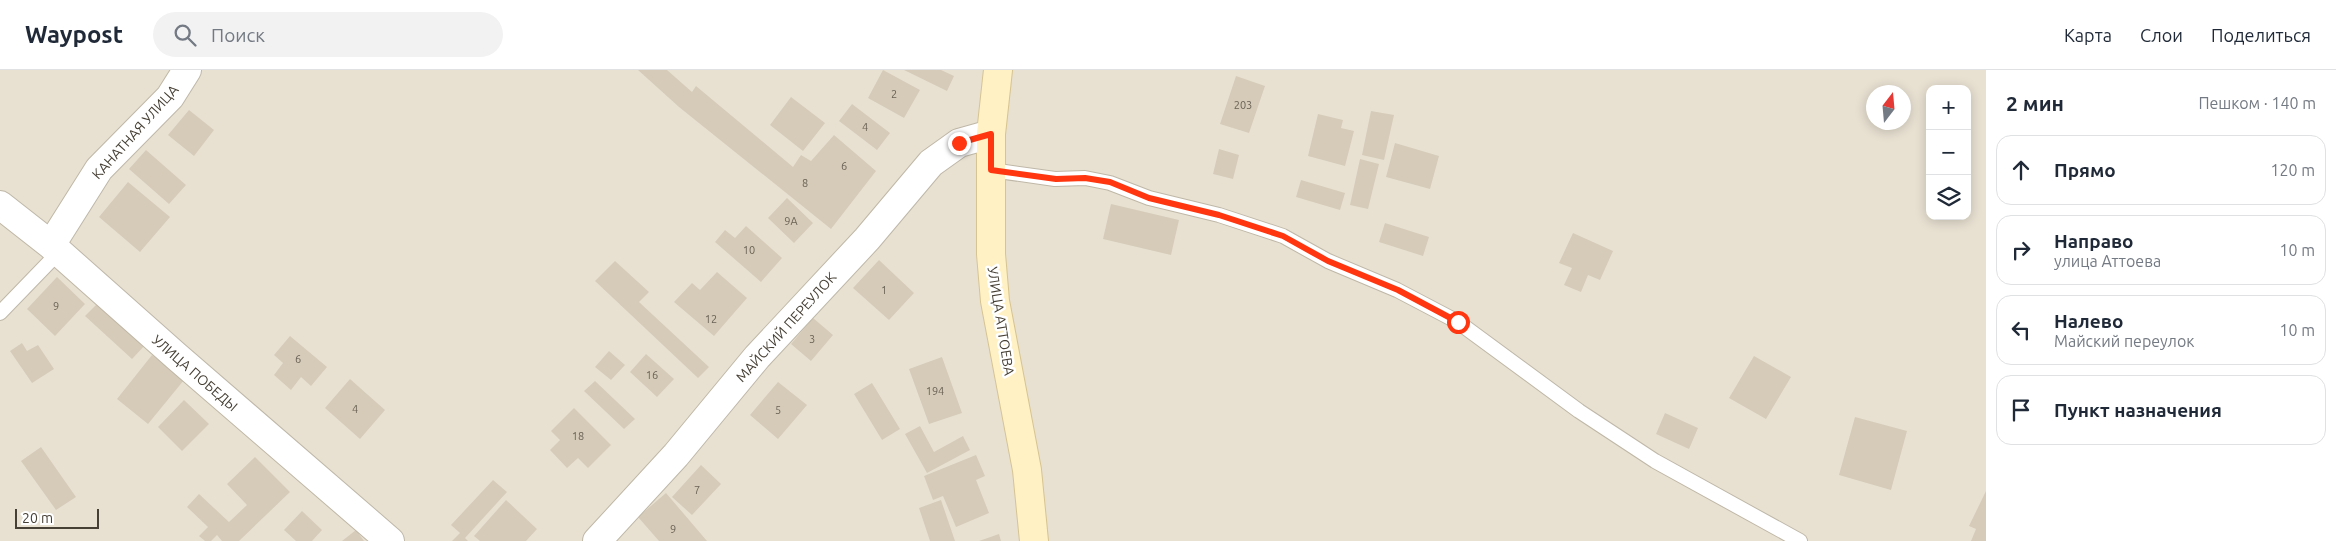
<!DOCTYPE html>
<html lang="ru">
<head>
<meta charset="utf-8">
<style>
	:root { --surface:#fff; --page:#f2f2f3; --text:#1f2937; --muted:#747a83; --line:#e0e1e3 }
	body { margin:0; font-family:Ubuntu,sans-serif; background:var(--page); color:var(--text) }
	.controls { position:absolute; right:15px; top:15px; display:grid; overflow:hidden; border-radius:10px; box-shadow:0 2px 12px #0003 }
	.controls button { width:45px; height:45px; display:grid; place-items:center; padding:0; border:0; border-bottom:1px solid var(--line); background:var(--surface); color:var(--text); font:25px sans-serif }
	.compass { position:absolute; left:1866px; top:15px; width:45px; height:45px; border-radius:50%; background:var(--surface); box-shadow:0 2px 12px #0003; rotate:16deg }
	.scale { position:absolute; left:15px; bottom:12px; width:84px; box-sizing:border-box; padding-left:5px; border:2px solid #463f34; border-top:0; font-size:14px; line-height:18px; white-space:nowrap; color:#463f34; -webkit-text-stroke:4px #fff; paint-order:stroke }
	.stop { position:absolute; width:15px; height:15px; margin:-11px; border:4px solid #ff3610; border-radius:50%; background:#fff }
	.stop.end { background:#ff3610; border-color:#fff; box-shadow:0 1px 5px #0008 }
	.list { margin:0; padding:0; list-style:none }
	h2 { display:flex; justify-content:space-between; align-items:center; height:65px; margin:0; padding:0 20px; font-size:21px }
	h2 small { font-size:16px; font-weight:400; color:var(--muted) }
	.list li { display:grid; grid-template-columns:32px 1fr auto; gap:15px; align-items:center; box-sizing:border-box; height:70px; margin:0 10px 10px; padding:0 10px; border:1px solid var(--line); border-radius:15px }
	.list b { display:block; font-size:19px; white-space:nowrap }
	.list p { margin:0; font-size:16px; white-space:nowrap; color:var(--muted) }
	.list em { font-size:16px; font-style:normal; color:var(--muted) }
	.icon { flex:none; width:28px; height:28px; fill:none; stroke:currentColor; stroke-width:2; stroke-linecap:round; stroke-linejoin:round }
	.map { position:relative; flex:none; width:1986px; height:471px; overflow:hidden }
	header { display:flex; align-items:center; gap:30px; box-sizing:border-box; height:70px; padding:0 25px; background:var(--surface); border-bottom:1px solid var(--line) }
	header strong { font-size:24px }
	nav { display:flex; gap:28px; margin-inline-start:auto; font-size:18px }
	.search { width:350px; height:45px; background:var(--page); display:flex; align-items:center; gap:12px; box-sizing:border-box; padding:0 18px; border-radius:28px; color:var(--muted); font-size:19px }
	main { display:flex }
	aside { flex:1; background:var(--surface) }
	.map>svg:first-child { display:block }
</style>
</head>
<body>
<header>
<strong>Waypost</strong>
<div class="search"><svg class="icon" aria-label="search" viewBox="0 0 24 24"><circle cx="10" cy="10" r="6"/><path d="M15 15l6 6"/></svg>Поиск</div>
<nav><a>Карта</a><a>Слои</a><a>Поделиться</a></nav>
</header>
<main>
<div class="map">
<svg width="1986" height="471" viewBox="0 0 1986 471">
	<rect width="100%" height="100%" fill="#f3efe5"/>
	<!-- residential -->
	<path fill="#e8e1d2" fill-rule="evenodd" d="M0,0H1986V471H0ZM1930,19H1967V146H1930ZM1874,22H1904V52H1874Z"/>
	<!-- building -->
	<path fill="#d6cbb9" d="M638,0H667L692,22L696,16L793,97L801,85L811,91L834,65L876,101L831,159L679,37Z
		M883,0L920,20L904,48L868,28Z
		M904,0H941L954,6L947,21Z
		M1236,6L1265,16L1249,63L1220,54Z
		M791,27L825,53L803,81L770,55Z
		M852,34L890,63L877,80L839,51Z
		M189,40L214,60L194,86L168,65Z
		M1371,41L1394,45L1384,90L1362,85Z
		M1318,44L1343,50L1341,58L1354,61L1345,96L1308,86Z
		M1395,73L1439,86L1430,119L1386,107Z
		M1219,79L1239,85L1233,109L1213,104Z
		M146,80L186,115L169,134L129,99Z
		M1360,89L1379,94L1368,139L1350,135Z
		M1301,110L1345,123L1340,140L1296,127Z
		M128,112L170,147L140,182L99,147Z
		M787,128L813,153L794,173L768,148Z
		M1111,134L1179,150L1171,185L1103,169Z
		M1385,153L1429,167L1423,186L1379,172Z
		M746,156L782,188L761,212L715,172L725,160L735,168Z
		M1573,163L1613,181L1600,210L1588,205L1581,222L1564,215L1572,198L1559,193Z
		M879,190L914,223L889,250L853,218Z
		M615,191L649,222L639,232L709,297L698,308L595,211Z
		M717,202L747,228L714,266L674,232L692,213L700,220Z
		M57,207L85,234L55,266L27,239Z
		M101,230L147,273L132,289L85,246Z
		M813,248L833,265L811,291L791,274Z
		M290,266L327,297L311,316L301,307L291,320L274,305L283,293L274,285Z
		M22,273L27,281L38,275L54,299L32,313L10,281Z
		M609,281L625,295L611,310L595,297Z
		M646,284L674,309L657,327L630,302Z
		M152,285L184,310L148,354L117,329Z
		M1754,286L1791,307L1766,349L1729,328Z
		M942,287L962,343L929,354L909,299Z
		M350,309L385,340L360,369L325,338Z
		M595,311L635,349L624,359L584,321Z
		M778,312L807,335L778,369L750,345Z
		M872,313L900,359L882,370L854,324Z
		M184,330L209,354L182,381L158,357Z
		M574,338L611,375L588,398L578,388L567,398L550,380L560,370L551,361Z
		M1665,343L1698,358L1689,379L1656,364Z
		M1855,347L1907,361L1891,420L1839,405Z
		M920,356L934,382L963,366L970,380L927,403L905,364Z
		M41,377L76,427L56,440L21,391Z
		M976,385L985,406L976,410L989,443L956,457L943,426L933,430L924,406Z
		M255,387L290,422L239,471H222L217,465L211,471H205L199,466L208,457L187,437L199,424L229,452L247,435L227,414Z
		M701,395L721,414L692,445L672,427Z
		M493,410L507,422L465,468L468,471H452L460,463L451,455Z
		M1986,421V471H1971L1976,459L1969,456Z
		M666,423L707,471H659L638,447Z
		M506,430L537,459L526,471H480L474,466Z
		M941,430L955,471H930L919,438Z
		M302,441L322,460L312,471H296L284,460Z
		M356,460L364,471H342Z
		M999,464L1001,471H979Z"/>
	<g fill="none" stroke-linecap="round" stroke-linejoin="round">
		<defs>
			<path id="lane" d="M991,100L1055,109L1085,108L1110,113L1149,128L1219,145L1283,166L1328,191L1397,220L1458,252L1579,341L1655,391L1800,471
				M0,243L59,182"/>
			<path id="street" d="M0,135L51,175L176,286L390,471
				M51,175L99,99L170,27L187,0
				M597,471L676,385L757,287L867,169L931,93L959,73L991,64"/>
			<path id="secondary" d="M998,0L991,64V184L995,231L1027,400L1034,471"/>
		</defs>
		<!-- lane casing -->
		<use href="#lane" stroke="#bfb7a7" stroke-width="16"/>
		<!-- street casing -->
		<use href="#street" stroke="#bfb7a7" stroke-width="30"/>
		<!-- secondary casing -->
		<use href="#secondary" stroke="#d6c492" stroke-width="30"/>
		<!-- lane -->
		<use href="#lane" stroke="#fff" stroke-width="14"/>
		<!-- street -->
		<use href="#street" stroke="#fff" stroke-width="28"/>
		<!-- secondary -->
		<use href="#secondary" stroke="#fff1c3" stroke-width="28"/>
	</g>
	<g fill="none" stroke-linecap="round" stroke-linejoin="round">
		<!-- route -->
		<path stroke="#ff3610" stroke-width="6" d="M959,73L991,64V100L1056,109L1085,108L1110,112L1149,128L1219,145L1283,166L1328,191L1398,220L1458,252"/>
	</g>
	<g text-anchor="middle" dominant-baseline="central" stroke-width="5" stroke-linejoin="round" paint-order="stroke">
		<!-- number labels -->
		<g font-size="11" fill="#6a6255">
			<text x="894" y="24">2</text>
			<text x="1243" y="35">203</text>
			<text x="865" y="57">4</text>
			<text x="844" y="96">6</text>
			<text x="805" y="113">8</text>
			<text x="791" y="151">9А</text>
			<text x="749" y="180">10</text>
			<text x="884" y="220">1</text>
			<text x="56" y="236">9</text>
			<text x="711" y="249">12</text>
			<text x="812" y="269">3</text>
			<text x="298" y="289">6</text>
			<text x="652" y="305">16</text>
			<text x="935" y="321">194</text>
			<text x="355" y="339">4</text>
			<text x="778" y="340">5</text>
			<text x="578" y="366">18</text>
			<text x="697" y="420">7</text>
			<text x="673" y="459">9</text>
		</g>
		<!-- street labels -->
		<g font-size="14" fill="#463f34" stroke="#fff">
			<text transform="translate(135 62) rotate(-48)">КАНАТНАЯ УЛИЦА</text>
			<text transform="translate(1001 251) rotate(81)">УЛИЦА АТТОЕВА</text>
			<text transform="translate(786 257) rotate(-48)">МАЙСКИЙ ПЕРЕУЛОК</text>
			<text transform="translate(195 303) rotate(41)">УЛИЦА ПОБЕДЫ</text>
		</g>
	</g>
</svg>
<div class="controls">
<button>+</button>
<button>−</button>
<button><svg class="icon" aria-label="layers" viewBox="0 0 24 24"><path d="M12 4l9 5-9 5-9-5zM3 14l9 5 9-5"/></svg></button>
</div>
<svg class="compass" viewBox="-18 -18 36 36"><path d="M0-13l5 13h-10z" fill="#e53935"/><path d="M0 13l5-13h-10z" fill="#747a83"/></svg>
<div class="scale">20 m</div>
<div class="stop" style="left:1458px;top:252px"></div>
<div class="stop end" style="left:959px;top:73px"></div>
</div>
<aside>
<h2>2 мин<small>Пешком · 140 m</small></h2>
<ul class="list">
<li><svg class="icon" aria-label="ahead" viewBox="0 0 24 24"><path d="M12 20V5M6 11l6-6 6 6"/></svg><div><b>Прямо</b></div><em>120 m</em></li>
<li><svg class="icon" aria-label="right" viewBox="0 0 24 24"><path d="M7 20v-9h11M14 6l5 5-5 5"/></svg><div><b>Направо</b><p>улица Аттоева</p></div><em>10 m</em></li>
<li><svg class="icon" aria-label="left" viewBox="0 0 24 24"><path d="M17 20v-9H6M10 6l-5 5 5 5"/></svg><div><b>Налево</b><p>Майский переулок</p></div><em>10 m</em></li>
<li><svg class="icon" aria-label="arrive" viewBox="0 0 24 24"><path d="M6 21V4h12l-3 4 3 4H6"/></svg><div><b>Пункт назначения</b></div></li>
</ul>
</aside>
</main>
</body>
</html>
